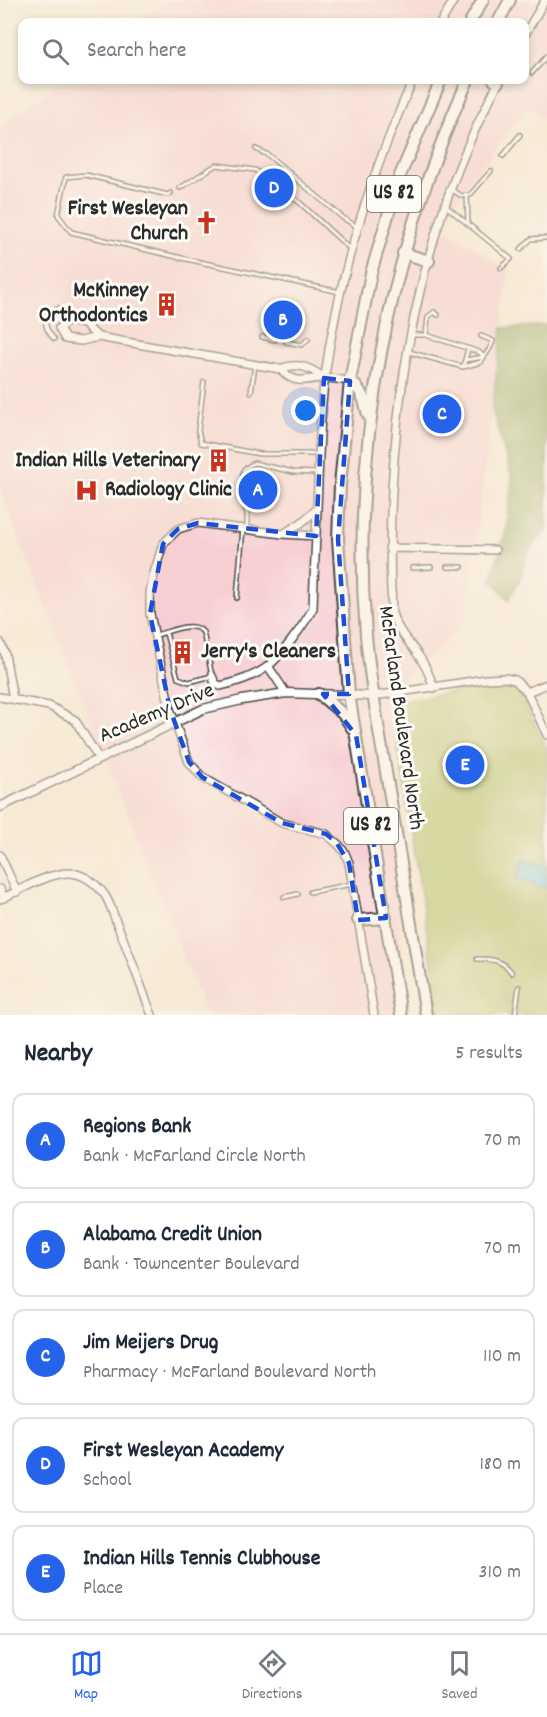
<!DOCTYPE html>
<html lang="en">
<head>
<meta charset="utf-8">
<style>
	:root { --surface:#fff; --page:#f2f2f3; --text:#1f2937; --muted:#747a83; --line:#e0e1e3; --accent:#2563eb }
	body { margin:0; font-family:Dekko,sans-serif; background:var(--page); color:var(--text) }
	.you { position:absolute; left:306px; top:411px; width:21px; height:21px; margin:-15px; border:4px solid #fff; border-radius:50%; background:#1a73e8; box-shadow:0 0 0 9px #1a73e833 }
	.badge { display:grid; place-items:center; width:39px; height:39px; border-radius:50%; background:var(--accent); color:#fff; font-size:20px; font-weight:700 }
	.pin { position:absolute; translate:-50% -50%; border:3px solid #fff; box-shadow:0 2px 6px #0006 }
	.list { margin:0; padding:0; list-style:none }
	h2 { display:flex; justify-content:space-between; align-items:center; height:78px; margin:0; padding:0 24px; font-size:26px }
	h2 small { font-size:20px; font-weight:400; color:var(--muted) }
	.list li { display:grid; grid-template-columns:39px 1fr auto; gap:18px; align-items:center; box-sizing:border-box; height:96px; margin:0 12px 12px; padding:0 12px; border:2px solid var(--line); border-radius:12px }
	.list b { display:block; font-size:22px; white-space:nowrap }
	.list p { margin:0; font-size:20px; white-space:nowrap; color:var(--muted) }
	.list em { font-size:20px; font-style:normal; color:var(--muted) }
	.icon { flex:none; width:33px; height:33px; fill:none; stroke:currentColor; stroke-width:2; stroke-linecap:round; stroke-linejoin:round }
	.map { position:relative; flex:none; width:547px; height:1015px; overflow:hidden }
	.search { position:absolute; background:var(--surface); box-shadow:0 3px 9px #0003; left:18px; right:18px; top:18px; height:66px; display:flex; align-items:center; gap:15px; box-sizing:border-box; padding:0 21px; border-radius:12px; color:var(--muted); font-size:22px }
	.sheet { height:618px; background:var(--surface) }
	nav { display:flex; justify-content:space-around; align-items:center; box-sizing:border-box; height:84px; border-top:2px solid var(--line); background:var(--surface); font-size:16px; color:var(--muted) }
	nav a { display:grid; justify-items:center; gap:3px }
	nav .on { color:var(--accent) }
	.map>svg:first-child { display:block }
</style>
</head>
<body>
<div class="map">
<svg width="547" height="1015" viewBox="0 0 547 1015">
	<rect width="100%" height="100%" fill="#fdfcf7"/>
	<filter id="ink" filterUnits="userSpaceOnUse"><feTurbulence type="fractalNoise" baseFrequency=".0167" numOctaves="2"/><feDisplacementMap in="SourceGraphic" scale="12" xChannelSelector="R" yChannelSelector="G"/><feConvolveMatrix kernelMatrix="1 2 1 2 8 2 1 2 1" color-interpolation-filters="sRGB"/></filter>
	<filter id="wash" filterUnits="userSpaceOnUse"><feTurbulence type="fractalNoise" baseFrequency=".008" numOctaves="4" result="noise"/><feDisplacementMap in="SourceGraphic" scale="24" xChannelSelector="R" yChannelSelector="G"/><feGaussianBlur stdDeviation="1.35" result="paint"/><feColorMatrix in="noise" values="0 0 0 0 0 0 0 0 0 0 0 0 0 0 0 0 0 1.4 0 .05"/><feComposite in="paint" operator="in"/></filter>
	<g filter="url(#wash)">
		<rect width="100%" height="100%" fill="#f7ead6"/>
		<!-- built -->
		<path fill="#f7cfd2" d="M166,0H547V123L528,105L439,224L509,270L466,620L390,694L404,1015H206L0,490V127L62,80H524V22H137Z"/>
		<!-- green -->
		<path fill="#b1c366" stroke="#6e7748" stroke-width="1.5" d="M504,683L520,693L547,749V1015H440L391,702Z"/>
		<!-- forest -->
		<path fill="#8ca95b" stroke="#5c6a43" stroke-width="1.5" d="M547,325V530L530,548L519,581L509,600L491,579L506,532L512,478L492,409L502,328Z"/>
		<!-- water -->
		<path fill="#57bfd4" stroke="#417580" stroke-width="1.5" d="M524,859L547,867V888L533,886L524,880L517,879L516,877Z"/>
	</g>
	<g filter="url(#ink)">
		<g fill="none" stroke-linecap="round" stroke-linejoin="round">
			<defs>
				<path id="service" d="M532,73L547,56
					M256,149L268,155L343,218L356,226
					M503,156L520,135
					M180,188L216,165L255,170L299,202L350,249
					M452,190L462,196L470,195L491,171
					M171,193L168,195L86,175L66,177L58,215L71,232L177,257L340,292
					M467,196L468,223
					M447,207L511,259L501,268
					M521,249L531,239L545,238
					M413,335H426L479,352L484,357
					M426,335L428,317L434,312L438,315
					M262,337L275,340
					M54,339C42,326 42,314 60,308
					M286,342L302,345L308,339
					M409,352L463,367L481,362C485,354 490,351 493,341L481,336
					M465,360L484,357
					M463,367L468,349
					M204,382L198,430L201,443L260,454H318
					M251,392L255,365
					M247,529V512L239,494L244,469L254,463L293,472L316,473
					M447,567H462
					M412,568L431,567
					M237,598L243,528
					M156,635C169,632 192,620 203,632L212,676L189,682L178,678L166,633
					M310,892L352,884
					M284,897L298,894
					M477,959C492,959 503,960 512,973
					M515,1015L519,987"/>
				<path id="minor" d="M441,22L454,0
					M524,36L545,0
					M69,321L84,324L98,337L81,341L65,339L59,328Z
					M98,337L280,369C298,362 310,367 324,378
					M280,369C297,387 305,378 325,378C333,378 342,380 350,381
					M283,534L301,523L317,509
					M316,536L282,534L198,523L178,529L163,544L154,573L150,593V614L170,709L189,762L202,777L282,823L326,834L339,845L345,853L349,863L374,1015
					M389,548L495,550
					M0,642L5,654L13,699
					M268,666L286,693
					M212,676L215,683L220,686C235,683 255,676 267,667C282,655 304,625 313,608C314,574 316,541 317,508C319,464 319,419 325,376C339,273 371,174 413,80
					M434,688C430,676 424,662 416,652C407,640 396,628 392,613C391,606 392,597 391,590C390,564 390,539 391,513C396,364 428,211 500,80
					M527,692L547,684
					M374,696L486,679L505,678L515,680L527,692L547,735
					M0,697L49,706L75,720L99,759
					M0,855L17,892
					M0,889L4,898
					M0,899C20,891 38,878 60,874C78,870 93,880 104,894C110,902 113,914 117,924C130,954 140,985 152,1015"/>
				<path id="tertiary" d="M0,807L203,709L242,700L286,693L374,696"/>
				<path id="trunk" d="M470,22L483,0
					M498,22L510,0
					M494,80L498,82
					M403,253L429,261
					M350,381C362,389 365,402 368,415
					M319,694L343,714L353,729
					M358,920L386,918
					M401,1015L349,694L338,539L340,485L350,381L371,273L399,178L441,80
					M426,1015C413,936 400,857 387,778C379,731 370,683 366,635C350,444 389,254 468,80"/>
			</defs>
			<!-- service casing -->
			<use href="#service" stroke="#4a4845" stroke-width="6"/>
			<!-- minor casing -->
			<use href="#minor" stroke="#4a4845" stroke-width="10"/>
			<!-- tertiary casing -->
			<use href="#tertiary" stroke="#4a4845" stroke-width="11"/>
			<!-- trunk casing -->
			<use href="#trunk" stroke="#4a4845" stroke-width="14"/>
			<!-- service -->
			<use href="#service" stroke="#fff" stroke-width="3"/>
			<!-- minor -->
			<use href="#minor" stroke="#fff" stroke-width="7"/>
			<!-- tertiary -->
			<use href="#tertiary" stroke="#fff" stroke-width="8"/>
			<!-- trunk -->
			<use href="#trunk" stroke="#fff" stroke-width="10"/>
		</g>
	</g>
	<!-- marked area -->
	<path d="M0 0H547V1015H0ZM324,378L350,381L338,539L349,694H323L356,735L386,918L358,920L349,863L336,842L326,834L282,823L202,777L189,762L170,709L150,614L163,544L178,529L198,523L316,536Z" fill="#f7ead6" fill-opacity=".55" fill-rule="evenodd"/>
	<path fill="none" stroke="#1d4ed8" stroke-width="4.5" stroke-dasharray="12 8" stroke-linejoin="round" d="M324,378L350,381L338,539L349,694H323L356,735L386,918L358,920L349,863L336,842L326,834L282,823L202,777L189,762L170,709L150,614L163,544L178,529L198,523L316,536Z"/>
	<!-- icons -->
	<defs>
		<symbol id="church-bare" viewBox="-9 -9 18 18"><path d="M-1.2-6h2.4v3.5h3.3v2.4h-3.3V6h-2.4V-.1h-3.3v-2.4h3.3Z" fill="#c8321e" stroke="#fdfcf7" stroke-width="2.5" paint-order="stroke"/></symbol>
		<symbol id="building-bare" viewBox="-9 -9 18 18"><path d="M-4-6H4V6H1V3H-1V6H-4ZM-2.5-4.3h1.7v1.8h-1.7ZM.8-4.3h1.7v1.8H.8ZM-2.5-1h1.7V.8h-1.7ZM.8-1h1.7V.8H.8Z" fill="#c8321e" stroke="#fdfcf7" stroke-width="2.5" paint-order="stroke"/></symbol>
		<symbol id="hospital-bare" viewBox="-9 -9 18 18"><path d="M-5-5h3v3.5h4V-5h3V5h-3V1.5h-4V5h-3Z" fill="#c8321e" stroke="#fdfcf7" stroke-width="2.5" paint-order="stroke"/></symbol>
	</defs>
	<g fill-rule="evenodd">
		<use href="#church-bare" x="190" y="206" width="33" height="33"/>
		<use href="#building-bare" x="150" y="288" width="33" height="33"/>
		<use href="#building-bare" x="202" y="444" width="33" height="33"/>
		<use href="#hospital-bare" x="70" y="474" width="33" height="33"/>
		<use href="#building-bare" x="166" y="636" width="33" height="33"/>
	</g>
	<g text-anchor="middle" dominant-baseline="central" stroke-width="6" stroke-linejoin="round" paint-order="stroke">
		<!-- shield labels -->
		<g fill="#fdfcf7" stroke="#6a6a68" stroke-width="1.5">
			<rect x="367" y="176" width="54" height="36" rx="4.5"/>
			<rect x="344" y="808" width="54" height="36" rx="4.5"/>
		</g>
		<g font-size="21" font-weight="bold" fill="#2b2b2b">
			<text x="394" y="194">US 82</text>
			<text x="371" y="826">US 82</text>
		</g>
		<!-- poi labels -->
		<g font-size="22" font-weight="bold" fill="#2b2b2b" stroke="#fdfcf7" text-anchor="end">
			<text x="188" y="209">First Wesleyan<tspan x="188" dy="25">Church</tspan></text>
			<text x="148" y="291">McKinney<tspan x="148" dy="25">Orthodontics</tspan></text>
			<text x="200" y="461">Indian Hills Veterinary</text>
			<text x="105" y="490" text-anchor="start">Radiology Clinic</text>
			<text x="201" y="652" text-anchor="start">Jerry's Cleaners</text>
		</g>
		<!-- street labels -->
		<g font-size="22" fill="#2b2b2b" stroke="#fdfcf7">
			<text transform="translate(157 714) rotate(-23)">Academy Drive</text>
			<text transform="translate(400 718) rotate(82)">McFarland Boulevard North</text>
		</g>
	</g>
</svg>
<div class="you"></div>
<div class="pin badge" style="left:258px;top:490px">A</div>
<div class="pin badge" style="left:283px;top:320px">B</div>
<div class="pin badge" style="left:442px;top:414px">C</div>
<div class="pin badge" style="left:274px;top:188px">D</div>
<div class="pin badge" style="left:465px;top:765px">E</div>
<div class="search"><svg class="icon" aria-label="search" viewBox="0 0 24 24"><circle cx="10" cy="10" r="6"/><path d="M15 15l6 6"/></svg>Search here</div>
</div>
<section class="sheet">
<h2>Nearby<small>5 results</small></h2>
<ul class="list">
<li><span class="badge">A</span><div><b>Regions Bank</b><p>Bank · McFarland Circle North</p></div><em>70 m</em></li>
<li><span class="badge">B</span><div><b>Alabama Credit Union</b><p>Bank · Towncenter Boulevard</p></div><em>70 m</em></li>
<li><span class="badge">C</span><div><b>Jim Meijers Drug</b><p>Pharmacy · McFarland Boulevard North</p></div><em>110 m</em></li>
<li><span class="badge">D</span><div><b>First Wesleyan Academy</b><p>School</p></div><em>180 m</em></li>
<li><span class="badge">E</span><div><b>Indian Hills Tennis Clubhouse</b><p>Place</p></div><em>310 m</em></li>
</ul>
</section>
<nav>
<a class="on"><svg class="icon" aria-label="map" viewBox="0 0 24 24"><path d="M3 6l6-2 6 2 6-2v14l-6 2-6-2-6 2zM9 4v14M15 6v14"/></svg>Map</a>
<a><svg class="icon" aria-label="directions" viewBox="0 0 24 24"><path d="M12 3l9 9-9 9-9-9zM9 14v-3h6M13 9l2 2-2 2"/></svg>Directions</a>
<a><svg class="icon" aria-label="saved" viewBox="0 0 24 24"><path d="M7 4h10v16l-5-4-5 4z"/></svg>Saved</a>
</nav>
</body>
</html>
